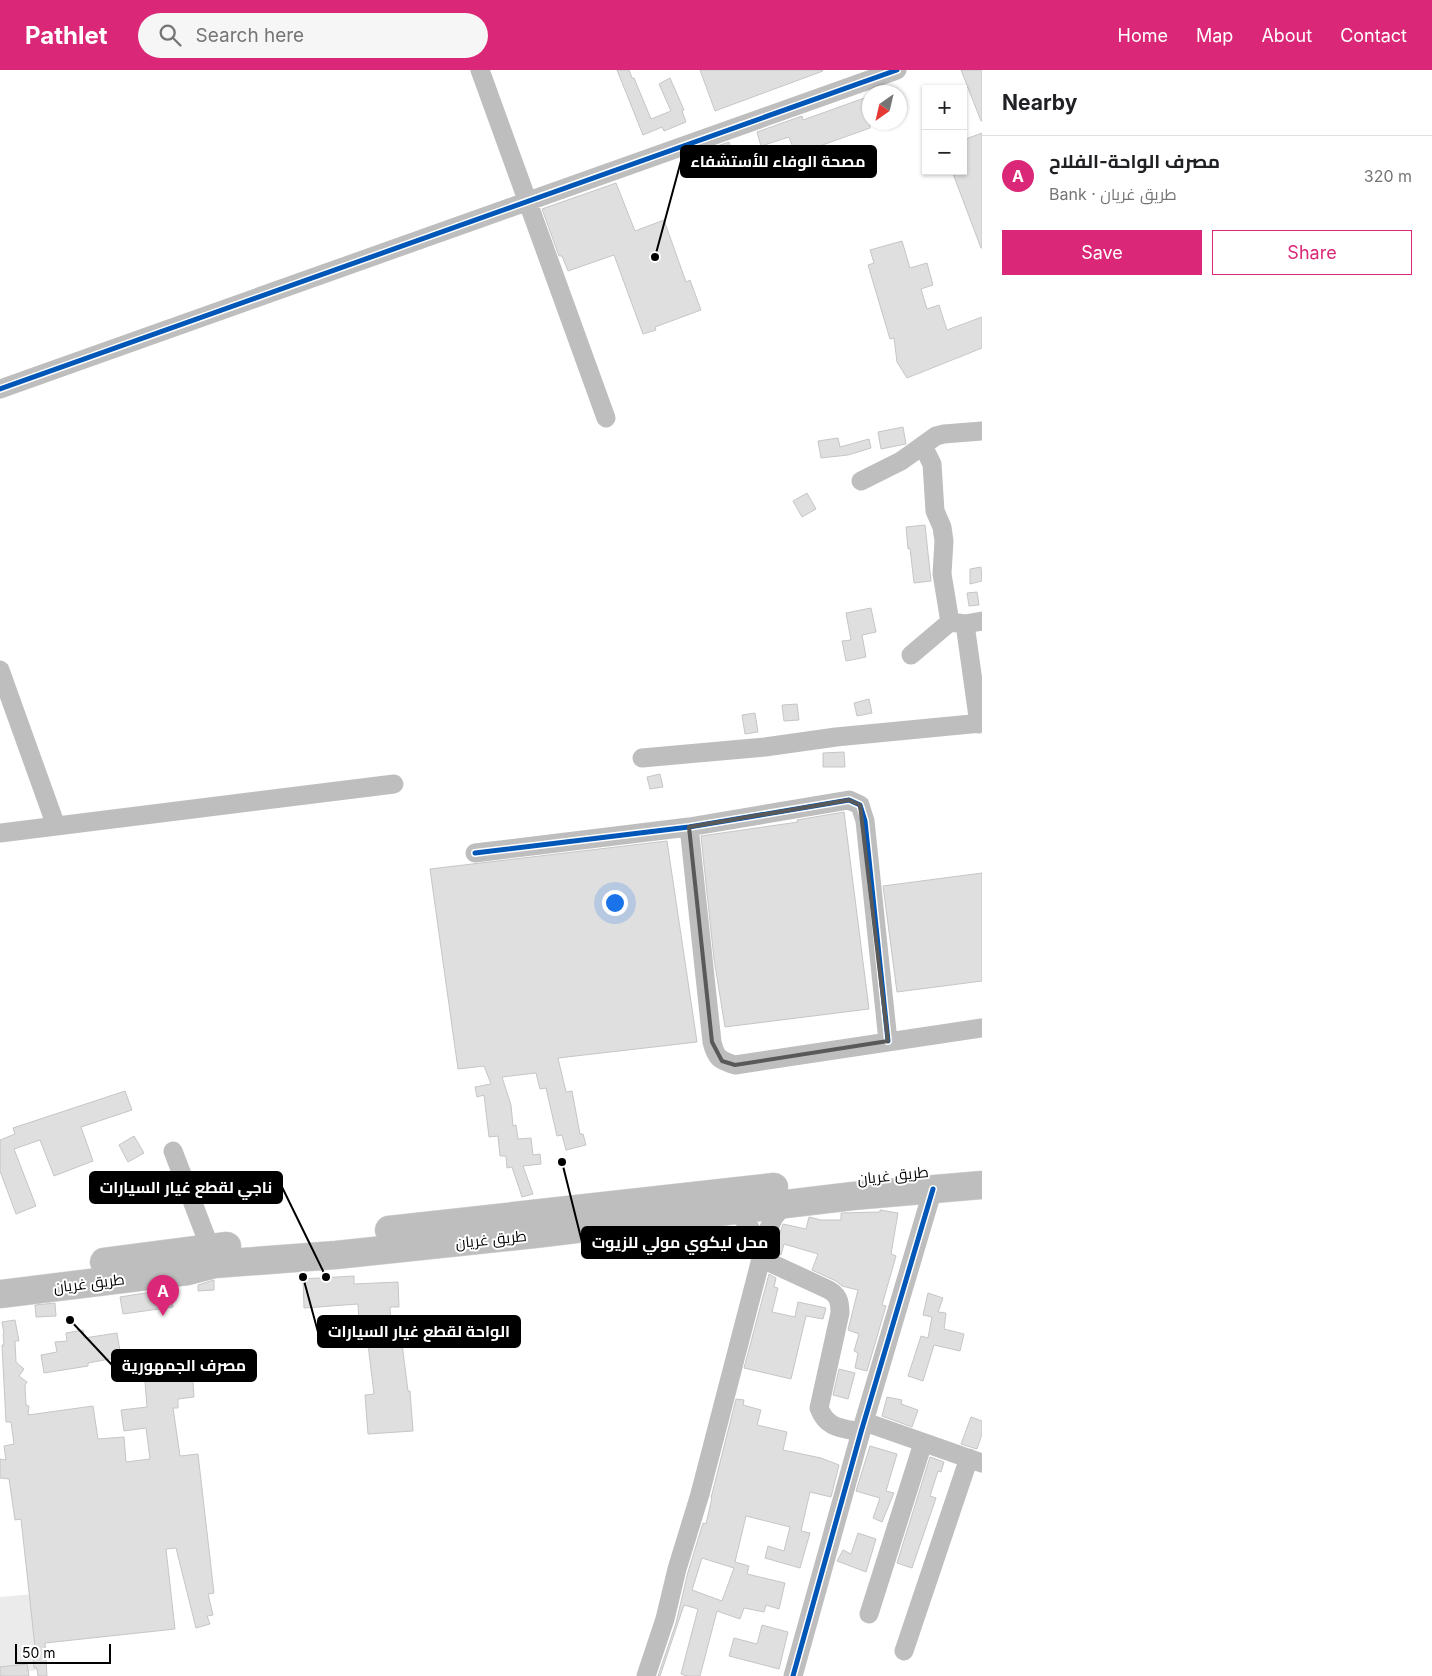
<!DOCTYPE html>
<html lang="en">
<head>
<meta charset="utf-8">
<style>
	:root { --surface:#fff; --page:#f6f6f6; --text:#202124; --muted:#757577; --line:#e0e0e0; --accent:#db2777 }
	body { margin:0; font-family:Inter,Cairo,sans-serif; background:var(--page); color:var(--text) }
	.controls { position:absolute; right:15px; top:15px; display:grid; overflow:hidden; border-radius:0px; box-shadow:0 1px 4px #0004 }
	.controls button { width:45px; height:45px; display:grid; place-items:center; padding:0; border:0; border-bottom:1px solid var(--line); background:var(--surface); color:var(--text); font:25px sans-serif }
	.compass { position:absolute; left:862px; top:15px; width:45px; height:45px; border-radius:50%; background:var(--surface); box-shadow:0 1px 4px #0004; rotate:214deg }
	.scale { position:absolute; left:15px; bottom:12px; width:96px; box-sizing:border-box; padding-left:5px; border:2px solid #000; border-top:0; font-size:14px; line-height:18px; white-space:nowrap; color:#000; -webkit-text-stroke:4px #fff; paint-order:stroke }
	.you { position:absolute; left:614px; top:832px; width:18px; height:18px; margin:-12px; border:4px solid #fff; border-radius:50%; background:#1a73e8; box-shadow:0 0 0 8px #1a73e833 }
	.badge { display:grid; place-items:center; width:32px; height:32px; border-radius:50%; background:var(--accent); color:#fff; font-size:16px; font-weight:700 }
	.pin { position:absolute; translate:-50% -41px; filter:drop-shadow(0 1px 2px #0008) }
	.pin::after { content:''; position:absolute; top:26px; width:18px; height:15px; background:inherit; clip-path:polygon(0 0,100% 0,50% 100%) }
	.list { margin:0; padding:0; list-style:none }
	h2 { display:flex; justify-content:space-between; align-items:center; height:65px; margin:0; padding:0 20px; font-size:21px }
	h2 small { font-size:16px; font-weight:400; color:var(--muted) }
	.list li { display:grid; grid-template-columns:32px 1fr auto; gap:15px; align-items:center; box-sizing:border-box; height:80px; padding:0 20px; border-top:1px solid var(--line) }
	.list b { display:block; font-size:19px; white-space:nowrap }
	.list p { margin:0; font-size:16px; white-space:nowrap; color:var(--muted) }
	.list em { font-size:16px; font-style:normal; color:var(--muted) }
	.actions { display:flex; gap:10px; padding:15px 20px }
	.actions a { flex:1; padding:11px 0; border:1px solid var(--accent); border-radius:0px; text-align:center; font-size:18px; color:var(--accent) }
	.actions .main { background:var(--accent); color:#fff }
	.icon { flex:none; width:28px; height:28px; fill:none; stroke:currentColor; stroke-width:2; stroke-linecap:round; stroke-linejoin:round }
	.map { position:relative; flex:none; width:982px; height:1606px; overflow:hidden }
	header { display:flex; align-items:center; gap:30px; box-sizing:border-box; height:70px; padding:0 25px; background:var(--accent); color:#fff }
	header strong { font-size:24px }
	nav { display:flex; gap:28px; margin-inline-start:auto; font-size:18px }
	.search { width:350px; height:45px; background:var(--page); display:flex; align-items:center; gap:12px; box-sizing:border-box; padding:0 18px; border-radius:28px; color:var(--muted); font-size:19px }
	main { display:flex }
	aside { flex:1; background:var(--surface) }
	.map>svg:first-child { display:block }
</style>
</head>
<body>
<header>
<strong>Pathlet</strong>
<div class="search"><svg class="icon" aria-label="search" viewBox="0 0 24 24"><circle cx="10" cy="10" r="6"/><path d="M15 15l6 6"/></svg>Search here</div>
<nav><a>Home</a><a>Map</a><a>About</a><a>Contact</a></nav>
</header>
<main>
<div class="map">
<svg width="982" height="1606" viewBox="0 0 982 1606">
	<rect width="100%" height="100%" fill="#fff"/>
	<!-- green -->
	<path fill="#ebebeb" d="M33,1524L40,1600L0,1604V1527Z"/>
	<!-- building -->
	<path fill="#dfdfdf" stroke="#c6c6c6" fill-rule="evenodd" d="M617,0H629L632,8H634L651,49L671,41L659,14L670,8L684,40L682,41L686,52L664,61L662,57L643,65Z
		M700,0H822L823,1L715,41Z
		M961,0H982V51H981Z
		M870,26V58L814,78V77L795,83L789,67L761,76L757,62L802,46L803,50Z
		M982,63V178H981L952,101H963V70Z
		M729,72L732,81L715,86L718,100L701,105L695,86L710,82L709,79Z
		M616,113L635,161L664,150L686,212L690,210L701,240L655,257L656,260L643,264L614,185L568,201L562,186H559L542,139Z
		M902,171L910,198L927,193L933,215L921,219L927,239L939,235L947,260L982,247V278L907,308L897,292L894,268L890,269L868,195L874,193L870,180Z
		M903,357L906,374L881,379L878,362Z
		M838,368L840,377L869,369L871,378L848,385L821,388L818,371Z
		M807,423L816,439L802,447L793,431Z
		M925,455L931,511L914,513L910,478L908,479L906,457Z
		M981,497L982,511L970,514V499Z
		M977,522L979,535L969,536L967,523Z
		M871,538L876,562L862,565L866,587L846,591L842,571L851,570L846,543Z
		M869,629L872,643L857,646L854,633Z
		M797,634L799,650L784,651L782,635Z
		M755,643L758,662L745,664L742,645Z
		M844,682L845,697H823V683Z
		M660,704L663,717L650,719L647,707Z
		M844,742L869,939L725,957L714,889L701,766L798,752L797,750Z
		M667,771L697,972L558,988L566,1022L572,1021L580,1064H583L586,1075L566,1080L562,1065L557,1066L546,1018L540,1019L536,1003L502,1007L511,1035L513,1056L516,1055L518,1069L531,1068L533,1085L540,1084L541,1094L523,1096L533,1124L522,1127L512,1097L507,1098L506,1086H500L498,1066L489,1067L484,1025L477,1027L475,1017L491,1014L484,996L458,999L430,799Z
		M982,803V911L897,922L883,816Z
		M125,1021L132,1040L81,1057L93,1091L54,1106L40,1070L14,1079L36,1136L16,1144L0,1101V1070L15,1064L13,1058Z
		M134,1066L144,1083L128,1092L119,1075Z
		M880,1140L898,1143L891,1184L896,1186L882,1235L886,1236L867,1301L855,1298L858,1283L854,1281L859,1264L848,1260L858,1220L842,1216L836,1211L812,1200L818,1184L784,1174L781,1185L774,1182L783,1154L806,1159L809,1147L821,1150H841V1143L880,1142Z
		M769,1204L776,1208L774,1217L778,1218L772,1242L795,1247L798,1232L826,1238L823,1249L806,1246L791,1309L744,1298Z
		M354,1206V1214L398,1212L399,1237H390L392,1275L402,1274L408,1321H410L413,1361L368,1364L365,1325L374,1324L367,1266H360L358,1234L304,1238L303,1209Z
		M214,1210V1220L198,1221V1215Z
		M170,1219L173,1237L123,1244L120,1227Z
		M928,1223L943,1228L938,1242L946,1243L944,1259L964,1264L960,1281L934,1275L923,1311L908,1306L921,1266L928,1268L932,1247L923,1245Z
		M55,1233L56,1246L36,1247L35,1235Z
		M15,1250L19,1271H15L16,1292L24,1299L19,1306L27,1312L25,1315L26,1335L29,1336L28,1345L93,1336L98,1369L124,1367L126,1392L150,1389L146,1358L124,1361L121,1340L147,1337L144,1299L187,1292L188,1299H192L194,1327L178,1329V1338H173L180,1386L198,1384L214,1523L208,1524L213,1545L207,1546L210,1554L196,1558L176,1478L166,1479L175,1559L45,1573L47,1606H38L37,1598H34L33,1586H36L21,1449L15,1450L9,1409L0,1408V1389L6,1390L4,1376L14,1374L11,1352H6L2,1275H4L3,1264H4L2,1252Z
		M83,1260L84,1268L117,1263L121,1287L88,1293V1296L44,1303L41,1285L57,1282L55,1272L67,1271L66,1263Z
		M839,1299L855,1303L848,1329L833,1325Z
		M887,1327L902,1330L901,1334L918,1340L912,1357L882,1346Z
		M736,1329L744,1330L743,1335L761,1340L757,1355L787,1362L783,1380L821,1388L839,1395L831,1427L810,1422L801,1461L810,1463L800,1498L765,1488L768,1476L784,1481L790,1457L746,1446L735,1492L749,1496L747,1504L785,1513L779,1539L766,1535L764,1542L744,1538L740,1549L717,1541L700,1606H687L681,1604L698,1539L684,1535L660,1606H658L676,1553L688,1502L703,1453L706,1454L712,1428H711ZM702,1488L734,1498L722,1531L692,1520Z
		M971,1347L982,1351V1364L977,1379L961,1374Z
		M870,1376L897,1384L886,1421L894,1423L882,1452L873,1448L880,1428L856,1421Z
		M930,1387L944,1392L941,1402L938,1401L930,1426L936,1428L912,1498L897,1493Z
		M858,1463L876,1469L866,1502L837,1491L843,1480L851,1484Z
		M762,1555L788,1562L779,1599L729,1586L734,1568L757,1574Z
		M27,1594L29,1606H0V1597Z"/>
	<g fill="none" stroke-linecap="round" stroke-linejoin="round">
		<defs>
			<path id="highway" d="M389,1160L774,1117
				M104,1192L227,1176
				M0,1224L188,1201L215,1194L336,1185L535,1164L853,1126L982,1115"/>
		</defs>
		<!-- highway casing -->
		<use href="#highway" stroke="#dbdbdb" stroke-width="29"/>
		<!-- minor -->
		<path stroke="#bebebe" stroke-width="19" d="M480,0L606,348
			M0,319C299,212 599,108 897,0
			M923,376L932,394L935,441L942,457L944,471L942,504L950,552
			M861,411L901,391L936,366L944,364L982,361
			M965,554L979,654
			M911,585L950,552L965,554L982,551
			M0,600L56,756
			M642,688L765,677L836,667L982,653
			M689,757L712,972C716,988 719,990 735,995L982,958
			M0,763L394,714
			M475,783L689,757L849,730L860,735L865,751L888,971
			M173,1081L214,1188
			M734,1141C753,1154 754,1168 760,1188L827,1219C838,1224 840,1231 840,1243L819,1338C827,1359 842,1358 861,1362
			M865,1352L982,1393
			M869,1544L923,1373
			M904,1581L969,1388
			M646,1606L665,1549L677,1499L700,1424L769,1158L774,1147L785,1134
			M793,1606L861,1362L933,1119"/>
		<!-- highway -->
		<use href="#highway" stroke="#bebebe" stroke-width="28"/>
		<defs>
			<path id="cycleway" d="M0,319C299,212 599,108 897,0
				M475,783L689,757L849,730L860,735L865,751L888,971
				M793,1606L861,1362L933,1119"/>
		</defs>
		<!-- cycleway casing -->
		<use href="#cycleway" stroke="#fff" stroke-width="8"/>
		<!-- cycleway -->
		<use href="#cycleway" stroke="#0057b8" stroke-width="5"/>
	</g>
	<!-- marked area -->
	<path fill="none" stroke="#595959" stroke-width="4" stroke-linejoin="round" d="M849,730L860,735L888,971L735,995L722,991L712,972L689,757Z"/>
	<g text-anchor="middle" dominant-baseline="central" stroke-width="4" stroke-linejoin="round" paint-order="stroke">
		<!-- street labels -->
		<g font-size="15" fill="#000" stroke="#fff">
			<text transform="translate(893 1105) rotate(-6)">طريق غريان</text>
			<text transform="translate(491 1169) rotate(-6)">طريق غريان</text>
			<text transform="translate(89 1213) rotate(-7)">طريق غريان</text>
		</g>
	</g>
	<!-- callouts -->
	<path fill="none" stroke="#000" stroke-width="2" d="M655 187L681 91M326 1207L282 1117M562 1092L582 1172M303 1207L318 1262M70 1250L112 1295"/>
	<g fill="#000" stroke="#fff" stroke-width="2">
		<circle cx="655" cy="187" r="5"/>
		<circle cx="326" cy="1207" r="5"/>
		<circle cx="562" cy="1092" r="5"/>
		<circle cx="303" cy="1207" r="5"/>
		<circle cx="70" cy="1250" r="5"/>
	</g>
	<g fill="#000" stroke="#000" stroke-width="2">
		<rect x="681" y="76" width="195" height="31" rx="5"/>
		<rect x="90" y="1102" width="192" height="31" rx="5"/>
		<rect x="582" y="1157" width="197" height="31" rx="5"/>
		<rect x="318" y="1246" width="202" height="31" rx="5"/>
		<rect x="112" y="1280" width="144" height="31" rx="5"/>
	</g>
	<g font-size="16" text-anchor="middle" font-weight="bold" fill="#fff">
		<text x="778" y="97">مصحة الوفاء للأستشفاء</text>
		<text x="186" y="1123">ناجي لقطع غيار السيارات</text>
		<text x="680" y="1178">محل ليكوي مولي للزيوت</text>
		<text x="419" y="1267">الواحة لقطع غيار السيارات</text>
		<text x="184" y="1301">مصرف الجمهورية</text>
	</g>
</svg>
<div class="controls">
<button>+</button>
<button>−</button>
</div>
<svg class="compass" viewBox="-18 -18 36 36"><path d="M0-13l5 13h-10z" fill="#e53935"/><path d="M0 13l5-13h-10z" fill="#757577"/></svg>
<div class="scale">50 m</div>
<div class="you"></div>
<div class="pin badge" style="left:163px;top:1246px">A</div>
</div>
<aside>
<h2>Nearby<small></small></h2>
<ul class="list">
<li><span class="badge">A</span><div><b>مصرف الواحة-الفلاح</b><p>Bank · طريق غريان</p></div><em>320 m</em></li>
</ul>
<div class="actions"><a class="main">Save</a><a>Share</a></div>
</aside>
</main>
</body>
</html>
